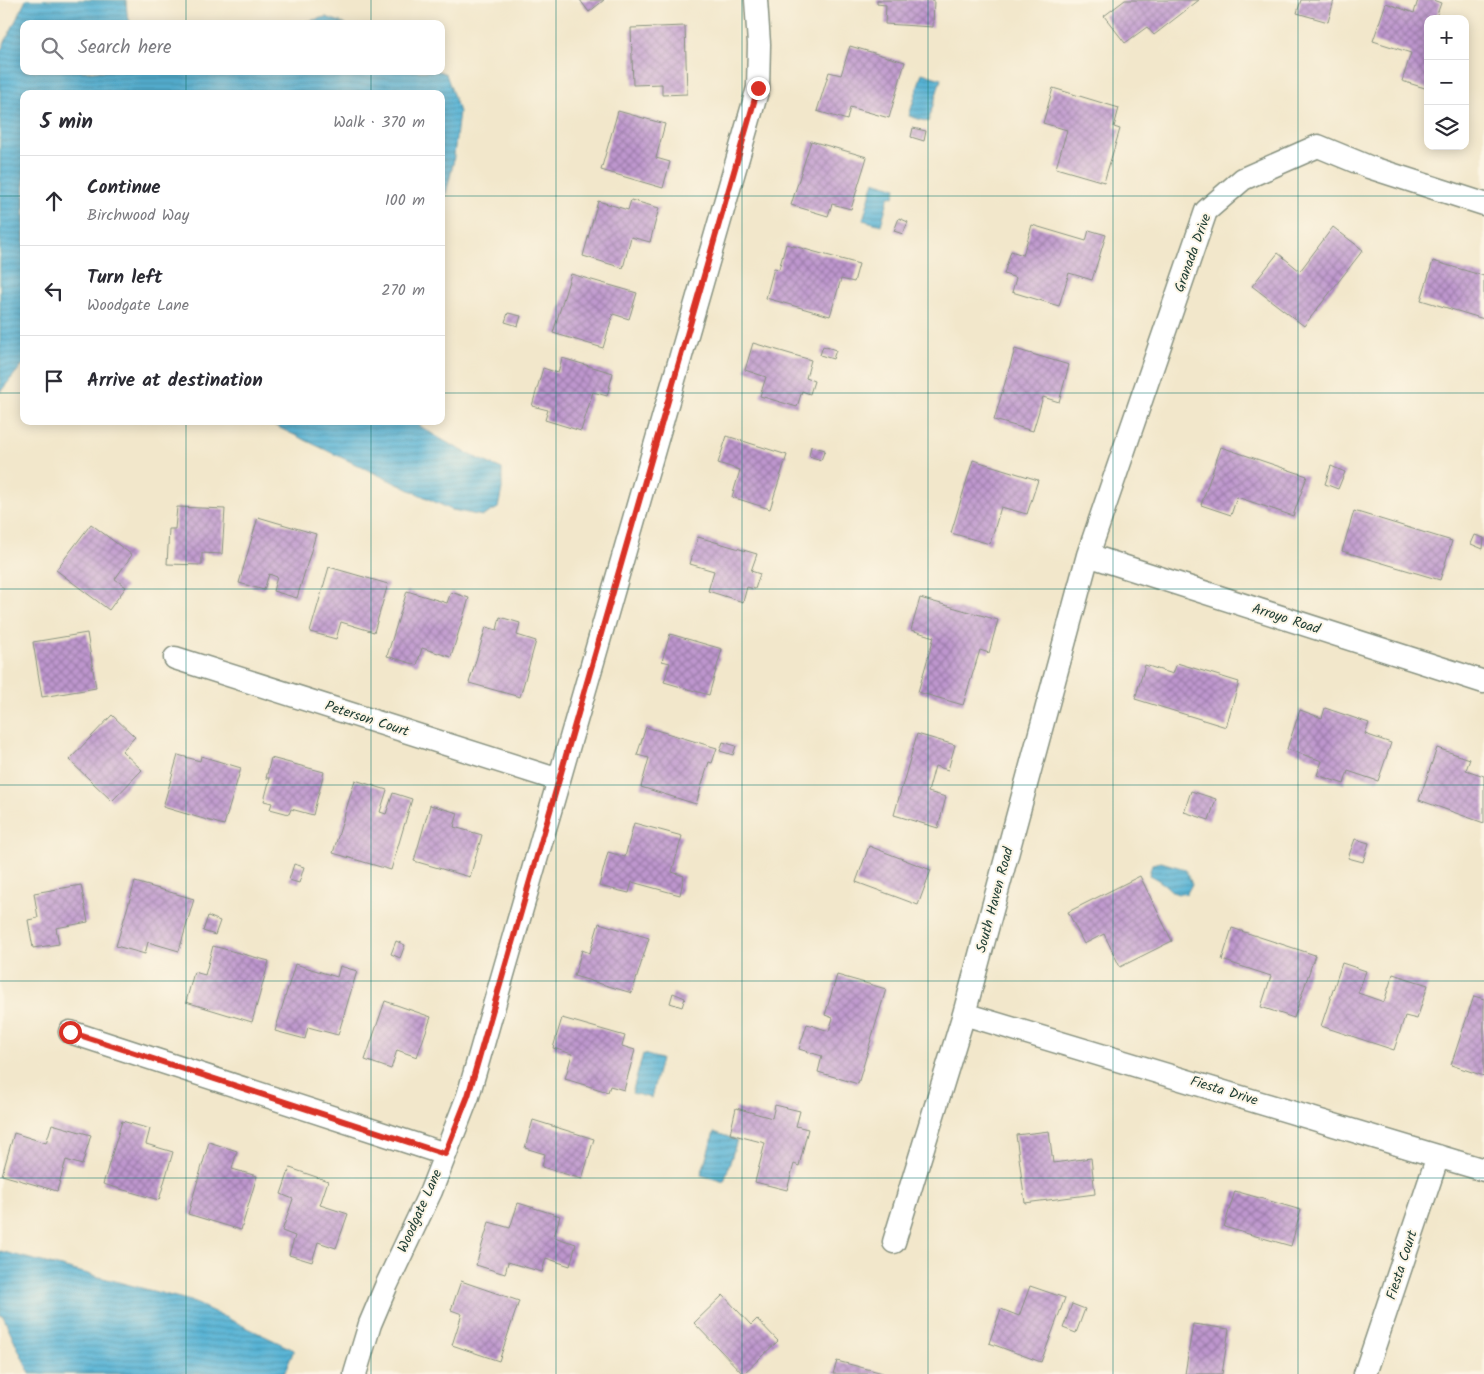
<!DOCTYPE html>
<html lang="en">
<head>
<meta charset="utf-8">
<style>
	:root { --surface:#fff; --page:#f2f2f3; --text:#2b2b33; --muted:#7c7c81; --line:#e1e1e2 }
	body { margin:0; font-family:Kalam,sans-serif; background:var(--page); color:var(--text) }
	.controls { position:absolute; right:15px; top:15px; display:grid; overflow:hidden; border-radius:10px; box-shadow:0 2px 12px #0003 }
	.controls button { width:45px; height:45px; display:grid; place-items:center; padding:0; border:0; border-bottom:1px solid var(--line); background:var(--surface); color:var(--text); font:25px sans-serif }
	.stop { position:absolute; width:15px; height:15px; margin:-11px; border:4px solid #d93025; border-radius:50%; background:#fff }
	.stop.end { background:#d93025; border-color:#fff; box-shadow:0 1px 5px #0008 }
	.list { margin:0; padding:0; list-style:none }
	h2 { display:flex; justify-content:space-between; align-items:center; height:65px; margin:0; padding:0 20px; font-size:21px }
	h2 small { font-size:16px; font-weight:400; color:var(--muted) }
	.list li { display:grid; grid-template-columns:32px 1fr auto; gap:15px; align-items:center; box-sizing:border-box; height:90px; padding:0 20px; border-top:1px solid var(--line) }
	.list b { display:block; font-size:19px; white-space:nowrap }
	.list p { margin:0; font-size:16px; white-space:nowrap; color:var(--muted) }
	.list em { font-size:16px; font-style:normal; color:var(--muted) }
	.icon { flex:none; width:28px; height:28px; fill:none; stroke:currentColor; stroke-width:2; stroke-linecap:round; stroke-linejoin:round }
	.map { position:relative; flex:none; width:1484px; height:1374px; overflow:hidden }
	.search { position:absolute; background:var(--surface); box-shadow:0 2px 12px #0003; left:20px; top:20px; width:425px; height:55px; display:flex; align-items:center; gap:12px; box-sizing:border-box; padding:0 18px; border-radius:10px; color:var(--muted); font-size:19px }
	.panel { position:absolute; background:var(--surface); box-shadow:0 2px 12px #0003; left:20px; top:90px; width:425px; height:335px; border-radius:10px }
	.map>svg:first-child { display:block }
</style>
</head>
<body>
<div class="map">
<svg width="1484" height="1374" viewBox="0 0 1484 1374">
	<defs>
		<pattern id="water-rules" width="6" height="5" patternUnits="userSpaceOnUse" patternTransform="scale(1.25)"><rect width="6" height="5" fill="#57b3d5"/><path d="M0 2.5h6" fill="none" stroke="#4793ae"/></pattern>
		<pattern id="building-cross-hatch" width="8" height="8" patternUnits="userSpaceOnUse" patternTransform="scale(1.25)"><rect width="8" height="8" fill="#be96ce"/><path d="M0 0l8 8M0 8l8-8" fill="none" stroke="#9a7ca8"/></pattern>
	</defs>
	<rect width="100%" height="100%" fill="#fcf5e5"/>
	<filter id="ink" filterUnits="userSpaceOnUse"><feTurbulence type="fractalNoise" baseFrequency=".02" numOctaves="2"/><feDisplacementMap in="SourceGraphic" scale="10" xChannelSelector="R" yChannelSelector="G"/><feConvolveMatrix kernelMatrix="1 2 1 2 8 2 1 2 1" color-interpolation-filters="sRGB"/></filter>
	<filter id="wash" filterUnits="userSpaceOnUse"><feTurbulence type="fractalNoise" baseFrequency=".0096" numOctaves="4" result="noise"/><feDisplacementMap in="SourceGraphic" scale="20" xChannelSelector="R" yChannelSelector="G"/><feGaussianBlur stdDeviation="1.12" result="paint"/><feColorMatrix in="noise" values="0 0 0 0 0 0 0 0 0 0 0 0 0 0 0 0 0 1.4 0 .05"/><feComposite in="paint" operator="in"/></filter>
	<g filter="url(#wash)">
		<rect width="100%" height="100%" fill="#f2e7cb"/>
		<!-- water -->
		<path fill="url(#water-rules)" stroke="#3b7884" d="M26,0H126L127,14L131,24H24V71H439L446,74L459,112L453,164L441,215V94H24V363L0,392V52Z
			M326,17L346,24H295Z
			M922,73L941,79L928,122L909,116Z
			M874,181L896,188L894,197L889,196L881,225L863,220Z
			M265,421H413C441,441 471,456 502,469V489L498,508L483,516L452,510Z
			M1161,862L1185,869L1192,884L1187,893C1172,897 1171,888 1161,882C1157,879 1153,877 1149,875L1152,864Z
			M643,1054L661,1059L651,1098L632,1093Z
			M714,1132L737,1140L724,1182L701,1175Z
			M0,1251L191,1301L294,1350L284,1374H30L3,1316L0,1315Z"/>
		<g id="blocks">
			<!-- building -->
			<path fill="url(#building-cross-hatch)" d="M580,0H604L589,12Z
				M877,0H934L933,27L885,24L886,5L877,4Z
				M1125,0H1199L1154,35L1147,27L1125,43L1104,16Z
				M1301,0H1334L1328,22L1297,13Z
				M1418,0H1433L1441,3L1436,17L1440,19H1428V89L1402,81L1411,53L1373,41L1386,3L1414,13Z
				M685,26L687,94L662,95V84L633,85L631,28Z
				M850,46L905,62L889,118L850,107L847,120L817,111L829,72L841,75Z
				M1053,88L1119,108L1114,127L1120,129L1104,182L1056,168L1067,130L1043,123Z
				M618,111L665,124L656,158L670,162L663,188L601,170Z
				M913,128L926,131L924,141L911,137Z
				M811,141L867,157L851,209L832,204L828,216L791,205Z
				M631,200L659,208L650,242L631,237L623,268L583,256L598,201L628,210Z
				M899,218L908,222L903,234L894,231Z
				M1032,225L1086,241L1089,230L1106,235L1092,280L1069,273L1059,306L1012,292L1016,278L1004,274L1011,251L1023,255Z
				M1333,227L1363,250L1304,326L1252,286L1278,253L1300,271Z
				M786,244L859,264L854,282L841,279L830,316L766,298L774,268L779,269Z
				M1433,261L1484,276V319L1421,300Z
				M571,274L637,293L629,319L613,314L603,348L553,333Z
				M508,313L521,316L518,326L505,322Z
				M753,343L811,360L806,378L814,381L810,394L802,391L797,407L760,396L766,377L745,370Z
				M823,346L836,350L833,359L820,355Z
				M1015,349L1069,365L1059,402L1043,397L1033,431L994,420Z
				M562,358L613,373L607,396L593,392L581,431L545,420L548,410L532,406L543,368L558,373Z
				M727,436L787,455L770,509L732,497L740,470L718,463Z
				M811,446L825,450L821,460L809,456Z
				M1221,447L1307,476L1293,516L1237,497L1231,515L1201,505Z
				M973,460L1038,480L1027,514L1001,507L990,544L951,533Z
				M1331,466L1345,472L1338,489L1325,484Z
				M177,507L225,509L222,554L202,553V565L167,564L169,529H175Z
				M1354,511L1452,541L1440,580L1342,551Z
				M258,517L316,534L297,598L273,591L277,577L269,574L264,590L239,583Z
				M91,524L132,555L115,579L126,587L109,610L56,570Z
				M1475,535L1484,538L1483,549L1471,544Z
				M698,537L757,554L751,571L760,574L755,589L747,587L743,602L708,591L714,571L690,564Z
				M329,567L388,584L374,632L341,622L336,639L310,632Z
				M407,591L447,603L451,592L469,598L451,657L422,648L417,665L387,656Z
				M920,598L998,620L989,653L980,650L963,705L918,692L934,637L911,630Z
				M500,617L520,623L517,635L536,641L520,697L469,683L486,627L497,630Z
				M87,633L96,688L42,697L33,642Z
				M670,634L722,649L709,695L664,682L670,663L662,661Z
				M1177,663L1239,682L1226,727L1135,699L1145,665L1173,674Z
				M1325,708L1369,723L1365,734L1391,743L1378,781L1348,771L1344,784L1317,775L1322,761L1287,749L1300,710L1322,718Z
				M112,715L135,737L122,751L142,770L112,801L69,760Z
				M646,727L717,748L712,763L709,762L696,804L641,787L649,758L637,755Z
				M917,734L955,745L948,770L935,766L928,792L946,797L938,828L894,815Z
				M723,742L736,746L733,755L720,751Z
				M1437,748L1470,759L1466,770L1484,776V823L1419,800Z
				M178,755L200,761L201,756L241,768L224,825L163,807Z
				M271,758L324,772L313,815L291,809L289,814L270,809L272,803L264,801L270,778H266Z
				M355,780L387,790L380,812L386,814L393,793L412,799L391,870L333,853Z
				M1191,791L1216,799L1209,820L1184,812Z
				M430,805L458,813L454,827L482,835L470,877L414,861Z
				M634,823L682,836L672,872L684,876L680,895L632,882L629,893L599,886L608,852L625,857Z
				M1355,839L1369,843L1363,862L1348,858Z
				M869,846L931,870L918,905L856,882Z
				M294,864L304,867L299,883L289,880Z
				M1140,876L1172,941L1120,967L1104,934L1084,944L1068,912Z
				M135,882L194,899L179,951L148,942L145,954L116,946Z
				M81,885L88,922L56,928L59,944L33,948L28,920L38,918L34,893Z
				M208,916L220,921L215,935L203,931Z
				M599,923L649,938L632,993L574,976L582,950L590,953Z
				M1232,928L1315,955L1294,1018L1261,1007L1271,976L1222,960Z
				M396,941L405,945L400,958L391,954Z
				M213,946L269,961L252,1022L186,1002L194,972L205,975Z
				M1342,963L1366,971L1358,993L1384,1002L1393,974L1428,985L1417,1019L1405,1016L1394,1050L1321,1026Z
				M295,964L337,977L340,966L357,971L338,1035L308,1027L305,1039L275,1031Z
				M837,975L886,989L858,1084L818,1072L822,1056L799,1049L807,1024L829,1031L833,1018L825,1015Z
				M673,993L685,998L682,1007L670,1003Z
				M1474,996L1484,999V1076L1451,1065Z
				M385,1001L431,1017L417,1057L397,1050L391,1069L365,1060Z
				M562,1018L625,1036L622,1046L635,1050L624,1090L610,1086L608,1092L565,1079L572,1054L553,1048Z
				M775,1105L800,1111L796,1126L808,1129L799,1166L794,1164L787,1190L755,1182L765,1143L730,1134L736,1108L772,1118Z
				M533,1120L594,1139L582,1179L542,1167L545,1154L525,1148Z
				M122,1121L150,1129L146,1144L173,1152L159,1200L103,1184Z
				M52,1124L91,1135L82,1165L66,1160L57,1191L2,1175L14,1133L46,1143Z
				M1049,1131L1053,1163L1091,1158L1095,1194L1025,1203L1016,1135Z
				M209,1142L237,1151L232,1169L257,1176L241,1230L188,1214Z
				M290,1168L328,1181L320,1205L348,1214L336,1248L318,1242L312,1262L289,1255L295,1236L282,1231L293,1199L281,1194Z
				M1235,1191L1301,1210L1291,1246L1224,1227Z
				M518,1203L560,1216L554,1237L576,1244L570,1266L546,1258L542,1272L508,1262L505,1274L476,1265L489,1222L510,1228Z
				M461,1281L519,1301L499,1361L452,1345L462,1314L451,1310Z
				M1030,1286L1065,1298L1041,1362L989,1343L1001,1309L1019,1316Z
				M723,1295L751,1325L757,1319L778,1341L743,1374L694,1323Z
				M1072,1304L1085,1309L1076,1333L1063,1328Z
				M1193,1324L1229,1329L1222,1374H1185Z
				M837,1361L883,1373V1374H833Z"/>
		</g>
	</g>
	<g filter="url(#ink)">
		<use href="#blocks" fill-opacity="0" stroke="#889280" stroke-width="1"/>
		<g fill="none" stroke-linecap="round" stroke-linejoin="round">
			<defs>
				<path id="minor" d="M1088,555L1484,682
					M175,658L559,780
					M964,1014L1484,1170
					M70,1032L445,1154
					M894,1242L964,1014L1088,555L1206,211L1243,179L1318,146L1369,167L1484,204
					M355,1374L370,1324L387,1284L431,1191L468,1096L758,88L759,44L756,0
					M1365,1374L1438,1156"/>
			</defs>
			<!-- minor casing -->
			<use href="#minor" stroke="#889280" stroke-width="25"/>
			<!-- minor -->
			<use href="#minor" stroke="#fff" stroke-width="22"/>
		</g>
	</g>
	<g fill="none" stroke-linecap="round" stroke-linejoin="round" filter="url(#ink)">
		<!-- route -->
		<path stroke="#d93025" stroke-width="6" d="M70,1032L445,1154L468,1096L758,88"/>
	</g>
	<!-- grid -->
	<path fill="none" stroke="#0f766e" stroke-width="1" stroke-opacity="0.55" d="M186,0V24M371,0V24M556,0V1374M742,0V1374M928,0V1374M1113,0V1374M1298,0V1374M186,71V94M371,71V94M0,196H24M441,196H1484M0,393H24M441,393H1484M186,421V1374M371,421V1374M0,589H1484M0,785H1484M0,981H1484M0,1178H1484"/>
	<g text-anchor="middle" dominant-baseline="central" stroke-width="4" stroke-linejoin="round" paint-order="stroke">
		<!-- street labels -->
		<g font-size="14" fill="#1f3d34" stroke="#fcf5e5">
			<text transform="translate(1193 253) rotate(-70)">Granada Drive</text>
			<text transform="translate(1286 619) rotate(18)">Arroyo Road</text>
			<text transform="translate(367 719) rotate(18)">Peterson Court</text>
			<text transform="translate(995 900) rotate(-75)">South Haven Road</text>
			<text transform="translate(1224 1091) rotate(17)">Fiesta Drive</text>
			<text transform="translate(420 1211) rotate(-66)">Woodgate Lane</text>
			<text transform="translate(1402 1265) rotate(-72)">Fiesta Court</text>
		</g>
	</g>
</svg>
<div class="controls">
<button>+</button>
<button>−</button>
<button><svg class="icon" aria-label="layers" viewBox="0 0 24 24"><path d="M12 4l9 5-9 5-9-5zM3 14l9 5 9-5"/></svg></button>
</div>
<div class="stop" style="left:70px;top:1032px"></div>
<div class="stop end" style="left:758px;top:88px"></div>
<div class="search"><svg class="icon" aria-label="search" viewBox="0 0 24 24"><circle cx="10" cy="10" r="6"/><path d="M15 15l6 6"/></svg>Search here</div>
<section class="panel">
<h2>5 min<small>Walk · 370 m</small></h2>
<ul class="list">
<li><svg class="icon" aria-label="ahead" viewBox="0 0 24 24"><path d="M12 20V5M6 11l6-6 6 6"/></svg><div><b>Continue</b><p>Birchwood Way</p></div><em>100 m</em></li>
<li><svg class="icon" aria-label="left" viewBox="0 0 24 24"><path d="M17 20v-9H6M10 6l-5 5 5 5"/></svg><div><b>Turn left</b><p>Woodgate Lane</p></div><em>270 m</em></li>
<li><svg class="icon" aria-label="arrive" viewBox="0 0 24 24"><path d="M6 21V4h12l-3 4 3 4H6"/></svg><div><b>Arrive at destination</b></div></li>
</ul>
</section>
</div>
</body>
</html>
